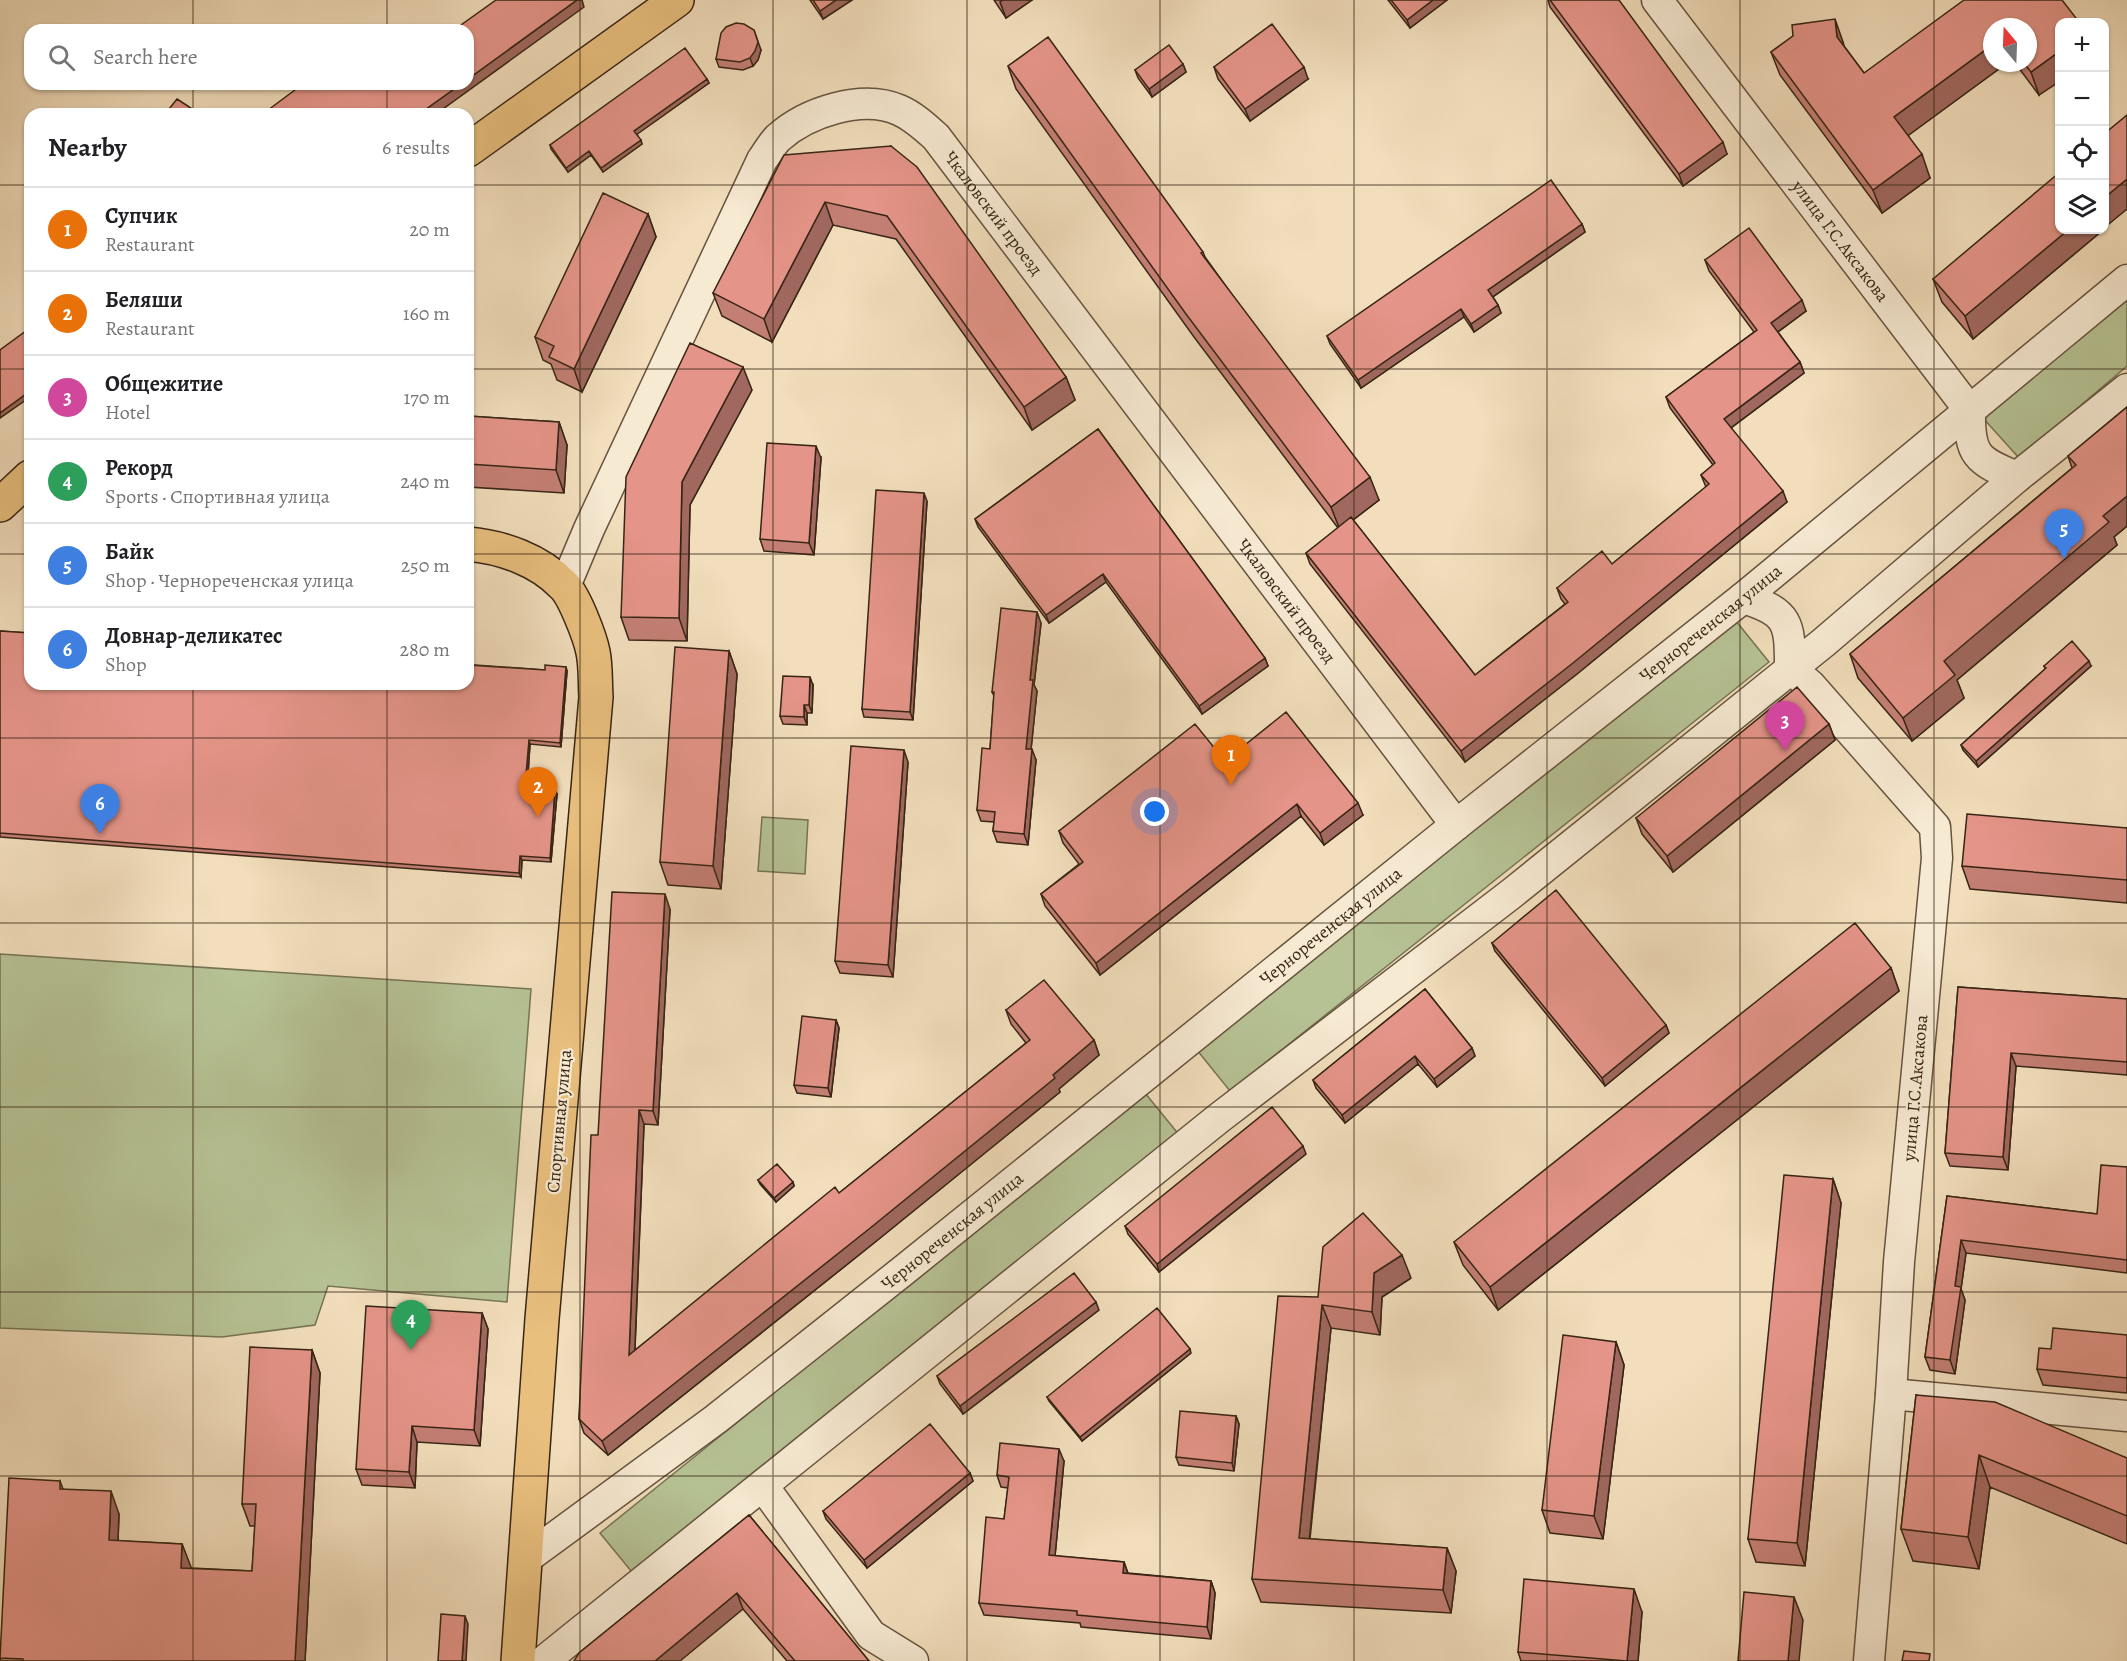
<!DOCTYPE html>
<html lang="en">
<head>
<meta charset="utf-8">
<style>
	:root { --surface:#fff; --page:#f6f6f6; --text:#202124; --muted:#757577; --line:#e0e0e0; --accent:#ea580c }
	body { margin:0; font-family:Alegreya,serif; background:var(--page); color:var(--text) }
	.controls { position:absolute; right:18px; top:18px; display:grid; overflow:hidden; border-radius:12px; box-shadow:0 2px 4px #0004 }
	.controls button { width:54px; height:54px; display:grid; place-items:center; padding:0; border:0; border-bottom:2px solid var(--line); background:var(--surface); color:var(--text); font:30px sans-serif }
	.compass { position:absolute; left:1983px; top:18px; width:54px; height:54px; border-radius:50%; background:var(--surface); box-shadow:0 2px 4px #0004; rotate:341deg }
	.you { position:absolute; left:1155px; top:812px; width:21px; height:21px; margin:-15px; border:4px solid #fff; border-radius:50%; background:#1a73e8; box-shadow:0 0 0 9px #1a73e833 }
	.badge { display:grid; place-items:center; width:39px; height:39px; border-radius:50%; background:var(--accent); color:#fff; font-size:20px; font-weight:700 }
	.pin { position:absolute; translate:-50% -50px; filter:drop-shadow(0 2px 3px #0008) }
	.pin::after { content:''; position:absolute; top:32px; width:21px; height:18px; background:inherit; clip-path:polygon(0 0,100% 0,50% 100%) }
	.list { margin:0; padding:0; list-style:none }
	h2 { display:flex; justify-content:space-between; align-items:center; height:78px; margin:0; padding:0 24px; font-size:26px }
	h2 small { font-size:20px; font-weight:400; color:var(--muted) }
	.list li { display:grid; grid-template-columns:39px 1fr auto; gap:18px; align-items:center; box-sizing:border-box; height:84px; padding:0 24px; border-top:2px solid var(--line) }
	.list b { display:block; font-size:22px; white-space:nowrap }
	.list p { margin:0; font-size:20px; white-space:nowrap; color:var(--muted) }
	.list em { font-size:20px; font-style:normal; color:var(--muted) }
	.icon { flex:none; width:33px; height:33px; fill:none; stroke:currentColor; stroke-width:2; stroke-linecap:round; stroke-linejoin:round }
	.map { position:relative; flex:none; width:2127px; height:1661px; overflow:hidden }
	.search { position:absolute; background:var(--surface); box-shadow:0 2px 4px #0004; left:24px; top:24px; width:450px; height:66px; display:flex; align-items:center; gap:15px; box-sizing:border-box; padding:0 21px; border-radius:18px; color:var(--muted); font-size:22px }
	.panel { position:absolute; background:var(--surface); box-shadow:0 2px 4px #0004; left:24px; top:108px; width:450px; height:582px; border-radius:18px }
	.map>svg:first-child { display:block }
</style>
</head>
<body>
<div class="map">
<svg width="2127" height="1661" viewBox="0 0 2127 1661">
	<rect width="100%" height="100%" fill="#f2debc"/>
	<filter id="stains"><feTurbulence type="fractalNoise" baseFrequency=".00333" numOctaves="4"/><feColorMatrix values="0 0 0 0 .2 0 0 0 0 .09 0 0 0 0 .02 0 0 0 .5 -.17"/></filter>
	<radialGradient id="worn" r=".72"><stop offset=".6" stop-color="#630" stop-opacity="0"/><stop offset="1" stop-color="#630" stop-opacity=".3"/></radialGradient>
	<!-- green -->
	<path fill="#b6c294" stroke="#767454" stroke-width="1.5" d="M2127,297V366L2019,458L1983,418Z
		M1736,621L1769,662L1230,1091L1197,1050Z
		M762,817L808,820L805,874L758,871Z
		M0,954L531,989L507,1302L328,1286L315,1325L222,1337L0,1328Z
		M1145,1093L1180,1136L636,1577L600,1533Z"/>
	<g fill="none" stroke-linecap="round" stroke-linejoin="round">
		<defs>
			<g id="minor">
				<path id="s1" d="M1657,0L1970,411C1969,455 1977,461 2017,477"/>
				<path id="s2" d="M565,586L589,529L762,160C767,153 772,144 778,138C807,112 862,94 899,110C913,116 925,127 936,137L1456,825"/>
				<path d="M1743,598C1789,612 1790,623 1790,668"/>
				<path d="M1790,668L1810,685L1935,827L1937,858L1899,1262L1891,1394L1869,1661"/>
				<path d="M1891,1394L2127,1416"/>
				<path d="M763,1486L871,1635L913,1661"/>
				<path id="s3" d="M524,1560L716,1419L904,1270L1456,825L1743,598L2127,280"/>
				<path d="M544,1661L1219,1118L1511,894L1823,643L2017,477L2127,389"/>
			</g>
			<path id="major" d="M468,150L677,0
				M0,505L30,477
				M468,544C502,547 539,560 563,585C574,595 590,637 593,652C596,666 595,683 596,697L542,1319L518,1661"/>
		</defs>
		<!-- minor casing -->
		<use href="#minor" stroke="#66533e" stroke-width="33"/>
		<!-- major casing -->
		<use href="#major" stroke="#372514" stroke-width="36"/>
		<!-- minor -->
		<use href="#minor" stroke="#f7ead3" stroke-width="30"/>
		<!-- major -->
		<use href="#major" stroke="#e9bf7e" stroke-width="33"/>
	</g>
	<!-- wall -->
	<path fill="#c47f75" stroke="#372514" stroke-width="1.5" d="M810,0H852L823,19Z
		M994,0H1032L1006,18Z
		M1388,0H1447L1410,28Z
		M1548,0H1550L1727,154L1683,186L1550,7Z
		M2062,0L2039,95L2015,63H2028V27H1992V63H2007L1908,135L1930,178L1882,213L1780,75L1771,52L1793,36L1843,42L1844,46L1864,73Z
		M761,50L758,60L753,66L743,70L719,67L716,59Z
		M1183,64L1186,72L1152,97L1138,78L1135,70Z
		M1008,66L1203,252L1205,257L1379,500L1353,520L1475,675L1565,604L1561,599L1557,588L1612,564L1706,487L1701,475L1713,465L1670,408L1666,397L1754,332L1709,271L1705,260L1806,311L1778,332L1800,362L1804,373L1731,428L1787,502L1577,674L1465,762L1310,564L1306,553L1338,528L1194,337L1016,89Z
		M1214,67L1308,79L1250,121L1218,79Z
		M707,79L709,83L637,134L642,144L603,172L591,155L568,172L551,149L550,145Z
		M891,146L1066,377L1075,400L1032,430L896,239L833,225L772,342L722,316L713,293Z
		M648,214L656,237L582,392L557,380L551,364L543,360L535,337Z
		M1582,224L1585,232L1493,297L1498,305L1501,313L1474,332L1464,317L1361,388L1330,344L1327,336Z
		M2060,230H2103L1973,339L1942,302L1933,279Z
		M752,390L690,505L687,641L629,640L621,617Z
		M2127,407V526L2114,537L2117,545L1957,680L1964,698L1912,741L1858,678L1850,654L2072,468L2068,456Z
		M468,416L559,422L567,445L564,493L468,487Z
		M1098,429L1265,658L1268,666L1202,714L1106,582L1049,623L978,527L975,519Z
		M821,458L814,555L764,551L760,539Z
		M927,501L913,720L864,717L862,709Z
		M1041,623L1034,685L1037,691L1031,749L1036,760L1028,845L997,842L993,831L994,822L981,821L977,810L990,749L994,696L992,692Z
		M0,631L545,670L566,667L567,671L561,747L530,744L527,787L555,790L557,794L551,862L522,860L521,877L0,837Z
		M729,651L737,674L721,889L668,885L660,862Z
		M2044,666H2091L1978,767L1963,750L1961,745L2045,669Z
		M813,685L812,713H807V725L783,724L780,716Z
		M1829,724L1835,740L1673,872L1642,834L1636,818Z
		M1225,761L1363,815L1324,845L1301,816L1100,975L1045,906L1041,894L1079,864L1063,843L1059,831Z
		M908,762L893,977L840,973L835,961Z
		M2127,828V903L1970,889L1962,866Z
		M670,909L658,1125L644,1124L635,1350L839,1193L1026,1043L1011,1024L1006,1010L1094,1040L1099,1055L1059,1089L1060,1092L874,1243L608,1455L584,1433L579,1419L598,1135Z
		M1492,943L1666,1025L1669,1033L1605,1086L1495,951Z
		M1891,968L1899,991L1498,1310L1463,1265L1454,1242Z
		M1958,987L2127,999V1075L2016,1066L2008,1170L1950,1166L1945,1153Z
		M1425,989L1472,1048L1475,1056L1437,1087L1418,1064L1345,1123L1316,1088L1313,1080Z
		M836,1020L839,1028L831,1097L797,1093L794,1085Z
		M1306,1154L1159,1272L1128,1234L1125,1226Z
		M2127,1167V1273L1966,1253L1961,1289L1965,1300L1955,1374L1930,1370L1925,1357L1947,1196L2097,1214Z
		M1833,1179L1841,1203L1805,1566L1756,1562L1748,1539Z
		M758,1180L793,1182L794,1186L776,1202L760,1184Z
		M1411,1278L1382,1297L1380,1335L1331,1328L1310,1539L1447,1548L1456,1571L1451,1613L1261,1602L1252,1579L1318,1297Z
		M1099,1310L963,1414L940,1384L937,1376Z
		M482,1313L488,1329L480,1446L417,1442L415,1488L362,1485L356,1469Z
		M2127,1335V1393L2043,1385L2037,1369L2051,1349Z
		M1616,1342L1624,1365L1603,1539L1550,1533L1542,1510Z
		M312,1350L320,1373L305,1661H1L0,1653L60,1481L63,1489L119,1514L118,1541L182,1544L191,1568L252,1571L255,1526H250L242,1504Z
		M1191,1353L1082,1441L1049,1401L1047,1397Z
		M1916,1395L2127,1458V1544L1990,1487L1979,1569L1913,1561L1901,1529Z
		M1236,1416L1239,1424L1234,1471L1179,1465L1176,1457Z
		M1064,1461L1055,1556L1124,1562L1128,1573L1211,1581L1215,1593L1211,1639L1081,1627L1080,1623L984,1615L979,1603L1004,1519L1008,1488L1001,1487L997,1475Z
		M970,1473L973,1481L867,1568L826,1519L823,1511Z
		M749,1515L869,1661H787L743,1609L579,1653Z
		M1642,1612L1638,1661H1521L1518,1652Z"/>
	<!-- shaded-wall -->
	<path fill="#a0685f" stroke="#372514" stroke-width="1.5" d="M577,0H582L584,7L436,114H419L461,84H468V79Z
		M836,0H852L823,19L820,11Z
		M1003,0H1032L1006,18L1000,2Z
		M1433,0H1447L1410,28L1407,20Z
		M1835,19L1843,42L1846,60L1837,37Z
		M754,30L761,50L758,60L753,66L750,58Z
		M1992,45V63H2007L1902,140L1894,117Z
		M2060,51V81L2039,95L2031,72Z
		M1183,64L1186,72L1152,97L1149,89Z
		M1304,67L1308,79L1250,121L1245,109Z
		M707,79L709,83L636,135L634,131Z
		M641,140L642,144L603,172L601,168Z
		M1723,142L1727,154L1683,186L1679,174Z
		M589,151L591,155L568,172L566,168Z
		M1922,154L1930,178L1882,213L1873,190Z
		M2127,179V209L2104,228V198Z
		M825,202L833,225L772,342L764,319Z
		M648,214L656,237L582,392L574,369Z
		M1582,224L1585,232L1491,298L1488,290Z
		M2068,230H2103L1973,339L1965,316Z
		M1802,300L1806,311L1775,334L1771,323Z
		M1498,305L1501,313L1474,332L1471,324Z
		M1461,309L1464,317L1361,388L1358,380Z
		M1800,362L1804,373L1728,430L1724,419Z
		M743,367L752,390L690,505L687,641L679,618L682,482Z
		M1066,377L1075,400L1032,430L1024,407Z
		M30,391V397L0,418V413Z
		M559,422L567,445L564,493L556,470Z
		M816,446L821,458L814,555L809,543Z
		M1370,477L1379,500L1340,530L1331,507Z
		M1783,491L1787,502L1577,674L1465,762L1461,751Z
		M924,493L927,501L913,720L910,712Z
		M2127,496V526L2114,537L2117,545L1957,680L1964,698L1912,741L1903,718L1944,661L2103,516Z
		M1103,574L1106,582L1049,623L1046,615Z
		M1037,612L1041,623L1034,685L1037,691L1030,760L1026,749L1030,680Z
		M729,651L737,674L721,889L713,866Z
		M1265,658L1268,666L1202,714L1199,706Z
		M2089,661L2091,666L1978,767L1976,761Z
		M566,667L567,671L561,747L560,743Z
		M810,677L813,685L812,713L809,705Z
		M804,705L807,713V725L804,717Z
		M1829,724L1835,740L1673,872L1667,856Z
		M529,740L530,744L527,791L525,787Z
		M1032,749L1036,760L1028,845L1024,834Z
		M904,750L908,762L893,977L888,965Z
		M555,790L557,794L551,862L550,858Z
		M1358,803L1363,815L1324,845L1320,833Z
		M1297,804L1301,816L1100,975L1096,963Z
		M520,856L522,860L521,877L519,873Z
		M665,894L670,909L658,1125L653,1111Z
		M1891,968L1899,991L1498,1310L1490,1287Z
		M836,1020L839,1028L831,1097L828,1088Z
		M1666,1025L1669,1033L1605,1086L1602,1078Z
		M1094,1040L1099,1055L1059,1089L1060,1092L874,1243L608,1455L602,1441L1053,1075Z
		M1472,1048L1475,1056L1437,1087L1434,1079Z
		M2011,1053L2016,1066L2008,1170L2003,1157Z
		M1415,1056L1418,1064L1345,1123L1342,1115Z
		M639,1110L644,1124L634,1369L629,1355Z
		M1303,1146L1306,1154L1159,1272L1157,1264Z
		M1833,1179L1841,1203L1805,1566L1797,1543Z
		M793,1182L794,1186L776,1202L774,1198Z
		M1961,1240L1966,1253L1961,1289L1965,1300L1955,1374L1950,1360L1955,1286Z
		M1402,1255L1411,1278L1382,1297L1380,1335L1372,1312L1374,1273Z
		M1096,1302L1099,1310L963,1414L960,1406Z
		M1322,1305L1331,1328L1307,1561L1299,1538Z
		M482,1313L488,1329L480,1446L474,1430Z
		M1616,1342L1624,1365L1603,1539L1594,1516Z
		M1190,1349L1191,1353L1082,1441L1080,1437Z
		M312,1350L320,1373L305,1661H295Z
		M1236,1416L1239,1424L1234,1471L1232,1463Z
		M412,1426L417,1442L415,1488L409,1472Z
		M1059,1449L1064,1461L1054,1567L1049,1555Z
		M1979,1455L1990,1487L1979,1569L1968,1537Z
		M970,1473L973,1481L867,1568L864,1560Z
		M111,1491L119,1514L117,1563L109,1540Z
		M182,1544L191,1567L189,1590L181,1568Z
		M1447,1548L1456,1571L1451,1613L1443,1590Z
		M1124,1562L1128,1574L1123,1573Z
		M1211,1581L1215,1593L1211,1639L1207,1627Z
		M1634,1589L1642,1612L1638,1661H1627Z
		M737,1593L743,1609L680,1661H655Z
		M1794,1597L1803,1620L1799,1661H1788Z
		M465,1616L468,1624L466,1661H462Z"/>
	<!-- building -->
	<path fill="#e49488" stroke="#372514" stroke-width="1.5" d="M496,0H577L468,79V30H454Z
		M813,0H836L820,11Z
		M1391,0H1433L1407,20Z
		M1550,0H1619L1723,142L1679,174Z
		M1964,0H2062L2079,22H2060V51L2031,72L2024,63H2028V27H1992V45L1894,117L1922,154L1873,190L1771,52L1793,36L1792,25L1835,19L1837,37L1864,73Z
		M736,23L744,24L754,30L758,42L755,51L750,58L740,62L716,59L721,33L726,27Z
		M1272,24L1304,67L1245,109L1214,67Z
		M1048,37L1203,252L1201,253L1370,477L1331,507L1186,314L1008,66Z
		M1169,45L1183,64L1149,89L1135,70Z
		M685,48L707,79L634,131L641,140L601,168L589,151L566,168L550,145Z
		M303,84H461L419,114H265L264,113Z
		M177,99L200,114H165Z
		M2127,115V179L2104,198V134Z
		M891,146L917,167L1066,377L1024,407L887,216L825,202L764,319L713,293L784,155Z
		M2060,172V230H2068L1965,316L1933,279Z
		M1551,180L1582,224L1488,290L1498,305L1471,324L1461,309L1358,380L1327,336Z
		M603,193L648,214L574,369L549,357L554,346L535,337Z
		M1749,228L1802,300L1771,323L1800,362L1724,419L1783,491L1573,663L1461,751L1306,553L1351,517L1475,675L1568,602L1557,588L1602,551L1612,564L1709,484L1701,475L1715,463L1666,397L1757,330L1705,260Z
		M30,328V391L0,413V350Z
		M690,343L743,367L682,482L679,618L621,617L626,477Z
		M2127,407V496L2103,516L2109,522L1944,661L1955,675L1903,718L1850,654L2076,465L2068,456Z
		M468,416L559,422L556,470L468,464Z
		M1098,429L1265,658L1199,706L1103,574L1046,615L975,519Z
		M767,443L816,446L809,543L760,539Z
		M876,490L924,493L910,712L862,709Z
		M1001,608L1037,612L1030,680H1033L1026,749H1032L1024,834L993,831L995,812L977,810L982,748L990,749L994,692H992Z
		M0,631L30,633V684H468V665L545,670V665L566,667L560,743L529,740L525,787L555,790L550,858L520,856L519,873L0,833Z
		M2072,641L2089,661L1976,761L1961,745L2046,668L2044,666Z
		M675,647L729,651L713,866L660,862Z
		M783,676L810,677L809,705H804V717L780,716Z
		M1797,687L1829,724L1667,856L1636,818Z
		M1286,712L1358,803L1320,833L1297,804L1096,963L1041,894L1083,862L1059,831L1195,724L1225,761Z
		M851,746L904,750L888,965L835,961Z
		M1967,814L2127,828V880L1962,866Z
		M1556,890L1666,1025L1602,1078L1492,943Z
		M612,892L665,894L653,1111L639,1110L629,1355L835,1187L839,1193L1030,1040L1006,1010L1044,980L1094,1040L1053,1075L1055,1078L869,1229L602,1441L579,1419L591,1135H598Z
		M1855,923L1891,968L1490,1287L1454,1242Z
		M1958,987L2127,999V1062L2011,1053L2003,1157L1945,1153Z
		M1425,989L1472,1048L1434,1079L1415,1056L1342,1115L1313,1080Z
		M802,1016L836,1020L828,1088L794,1085Z
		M1272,1107L1303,1146L1157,1264L1125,1226Z
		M777,1164L793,1182L774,1198L758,1180Z
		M2101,1165L2127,1167V1260L1961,1240L1955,1286L1961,1287L1950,1360L1925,1357L1947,1196L2097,1214Z
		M1784,1175L1833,1179L1797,1543L1748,1539Z
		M1363,1213L1402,1255L1374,1273L1372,1312L1322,1305L1299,1538L1447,1548L1443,1590L1252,1579L1278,1296L1318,1297L1323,1247Z
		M1074,1273L1096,1302L960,1406L937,1376Z
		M366,1306L482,1313L474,1430L412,1426L409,1472L356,1469Z
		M1157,1308L1190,1349L1080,1437L1047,1397Z
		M2053,1328L2127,1335V1378L2037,1369L2039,1348L2051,1349Z
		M1563,1335L1616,1342L1594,1516L1542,1510Z
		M250,1347L312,1350L295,1661H23V1659L0,1658L9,1478L60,1481V1489L111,1491L109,1540L182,1544L181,1568L252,1571L256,1504H242Z
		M1916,1395L1995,1402L2127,1458V1516L1979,1455L1968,1537L1901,1529Z
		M1180,1411L1236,1416L1232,1463L1176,1457Z
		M930,1424L970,1473L864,1560L823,1511Z
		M1000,1443L1059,1449L1049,1555L1124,1562L1123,1573L1211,1581L1207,1627L1077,1615V1611L979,1603L986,1517L1004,1519L1009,1477L997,1475Z
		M749,1515L869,1661H795L737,1593L655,1661H574L579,1653Z
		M1524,1579L1634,1589L1627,1661L1518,1652Z
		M1744,1592L1794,1597L1788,1661H1738Z
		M441,1614L465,1616L462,1661H438Z
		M1904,1651L1930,1654L1929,1661H1902Z"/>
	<!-- grid -->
	<path fill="none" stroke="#372514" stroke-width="1.5" stroke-opacity="0.55" d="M193,0V30M387,0V30M580,0V1661M773,0V1661M967,0V1661M1160,0V1661M1354,0V1661M1547,0V1661M1740,0V1661M1934,0V1661M193,84V114M387,84V114M0,185H30M468,185H2060M2104,185H2127M0,369H30M468,369H2127M0,554H30M468,554H2127M193,684V1661M387,684V1661M0,738H2127M0,923H2127M0,1107H2127M0,1292H2127M0,1476H2127"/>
	<g text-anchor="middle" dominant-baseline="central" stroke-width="4.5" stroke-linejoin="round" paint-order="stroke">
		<!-- street labels -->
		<g font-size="18" fill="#372514" stroke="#f7ead3">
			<text stroke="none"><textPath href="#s2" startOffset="768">Чкаловский проезд</textPath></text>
			<text stroke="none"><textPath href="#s1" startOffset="303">улица Г.С.Аксакова</textPath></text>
			<text stroke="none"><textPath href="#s2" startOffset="1254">Чкаловский проезд</textPath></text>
			<text stroke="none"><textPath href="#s3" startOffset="1512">Чернореченская улица</textPath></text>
			<text stroke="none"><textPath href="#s3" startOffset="1026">Чернореченская улица</textPath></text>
			<text transform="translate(1915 1088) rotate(-85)">улица Г.С.Аксакова</text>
			<text transform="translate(559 1121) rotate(-85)">Спортивная улица</text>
			<text stroke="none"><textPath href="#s3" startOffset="540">Чернореченская улица</textPath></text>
		</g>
	</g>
	<rect width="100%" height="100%" filter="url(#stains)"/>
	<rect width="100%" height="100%" fill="url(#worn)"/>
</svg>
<div class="controls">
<button>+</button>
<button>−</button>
<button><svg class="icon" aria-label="locate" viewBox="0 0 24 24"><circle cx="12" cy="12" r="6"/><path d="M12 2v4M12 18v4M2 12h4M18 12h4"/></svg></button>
<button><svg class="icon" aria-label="layers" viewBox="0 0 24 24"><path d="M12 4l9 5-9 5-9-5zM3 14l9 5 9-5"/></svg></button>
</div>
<svg class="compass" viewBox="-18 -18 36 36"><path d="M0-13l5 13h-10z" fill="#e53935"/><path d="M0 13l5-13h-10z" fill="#757577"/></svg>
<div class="you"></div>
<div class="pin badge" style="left:1231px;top:785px;background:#e8710a">1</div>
<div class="pin badge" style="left:538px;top:817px;background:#e8710a">2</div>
<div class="pin badge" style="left:1785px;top:751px;background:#d1479c">3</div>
<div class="pin badge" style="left:411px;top:1350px;background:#2e9e5b">4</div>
<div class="pin badge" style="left:2064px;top:559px;background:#3f7fe0">5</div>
<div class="pin badge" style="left:100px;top:834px;background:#3f7fe0">6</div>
<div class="search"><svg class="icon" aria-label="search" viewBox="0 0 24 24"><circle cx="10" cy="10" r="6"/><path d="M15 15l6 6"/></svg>Search here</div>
<section class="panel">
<h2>Nearby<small>6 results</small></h2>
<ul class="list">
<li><span class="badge" style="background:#e8710a">1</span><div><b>Супчик</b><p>Restaurant</p></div><em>20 m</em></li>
<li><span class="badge" style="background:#e8710a">2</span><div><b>Беляши</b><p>Restaurant</p></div><em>160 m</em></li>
<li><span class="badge" style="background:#d1479c">3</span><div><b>Общежитие</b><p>Hotel</p></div><em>170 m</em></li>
<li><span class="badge" style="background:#2e9e5b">4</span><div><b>Рекорд</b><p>Sports · Спортивная улица</p></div><em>240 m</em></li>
<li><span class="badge" style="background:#3f7fe0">5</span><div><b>Байк</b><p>Shop · Чернореченская улица</p></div><em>250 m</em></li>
<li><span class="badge" style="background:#3f7fe0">6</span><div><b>Довнар-деликатес</b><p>Shop</p></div><em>280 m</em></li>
</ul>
</section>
</div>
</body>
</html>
